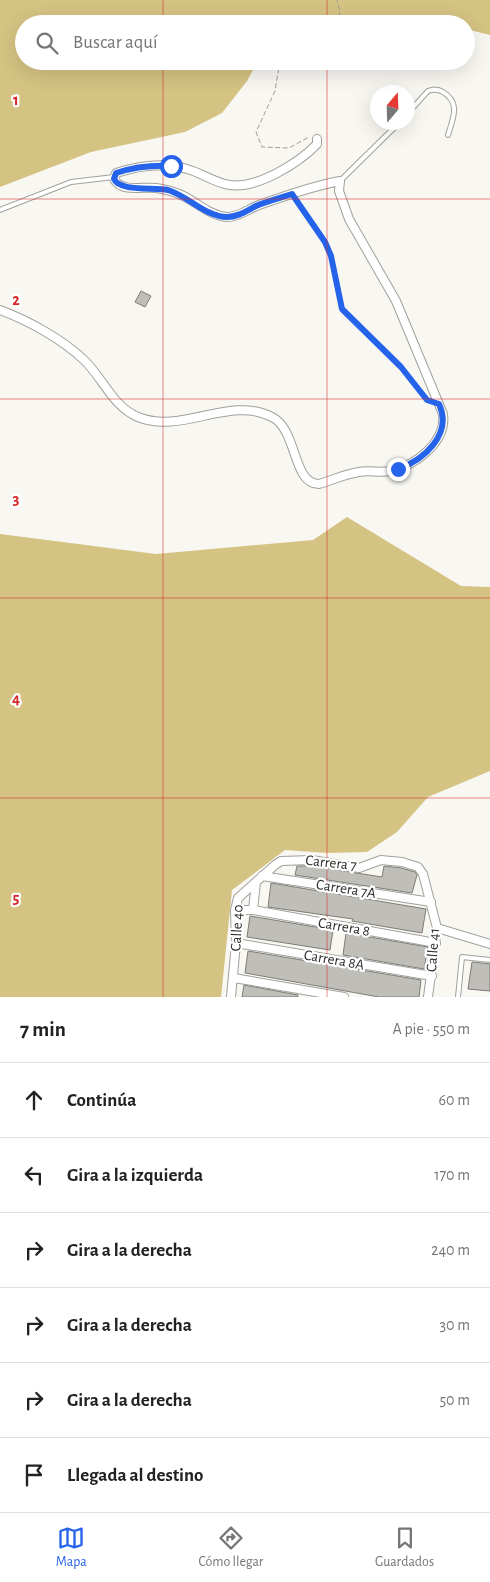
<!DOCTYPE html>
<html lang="es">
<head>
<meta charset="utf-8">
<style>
	:root { --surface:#fff; --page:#f2f2f2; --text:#222; --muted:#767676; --line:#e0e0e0; --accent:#2563eb }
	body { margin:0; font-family:"Alegreya Sans",sans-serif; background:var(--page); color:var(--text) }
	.compass { position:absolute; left:370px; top:85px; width:45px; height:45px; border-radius:50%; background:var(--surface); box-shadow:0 5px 20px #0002; rotate:19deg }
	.stop { position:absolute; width:15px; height:15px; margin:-11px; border:4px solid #2563eb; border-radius:50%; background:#fff }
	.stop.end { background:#2563eb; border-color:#fff; box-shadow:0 1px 5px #0008 }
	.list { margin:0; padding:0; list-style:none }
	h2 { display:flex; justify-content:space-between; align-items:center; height:65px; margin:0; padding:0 20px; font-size:21px }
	h2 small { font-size:16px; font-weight:400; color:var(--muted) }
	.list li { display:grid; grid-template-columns:32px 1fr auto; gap:15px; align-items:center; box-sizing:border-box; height:75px; padding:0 20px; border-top:1px solid var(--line) }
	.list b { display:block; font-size:19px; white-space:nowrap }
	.list em { font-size:16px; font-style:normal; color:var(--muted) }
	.icon { flex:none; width:28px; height:28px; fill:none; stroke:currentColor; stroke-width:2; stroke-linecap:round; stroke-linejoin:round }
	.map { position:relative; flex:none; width:490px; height:997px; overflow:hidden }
	.search { position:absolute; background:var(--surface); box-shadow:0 5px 20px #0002; left:15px; right:15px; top:15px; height:55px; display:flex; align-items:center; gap:12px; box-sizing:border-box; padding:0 18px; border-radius:28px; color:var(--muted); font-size:19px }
	.sheet { height:515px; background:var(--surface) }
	nav { display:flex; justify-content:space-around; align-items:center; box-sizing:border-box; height:70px; border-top:1px solid var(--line); background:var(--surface); font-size:14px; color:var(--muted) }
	nav a { display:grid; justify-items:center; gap:2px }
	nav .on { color:var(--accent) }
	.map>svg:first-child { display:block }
</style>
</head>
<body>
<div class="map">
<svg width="490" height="997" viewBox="0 0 490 997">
	<rect width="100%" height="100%" fill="#f8f7f2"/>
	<!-- green -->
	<path fill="#d5c383" d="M0,0H490V35L466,29V24H24V61H258L247,81L222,113L185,132L91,152L0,187Z
		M347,517L461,586L490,587V771L428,797L397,832L367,852L327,853L285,850L232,890L221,997H0V534L156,554L313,540Z"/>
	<!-- building -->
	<path fill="#bfbeb9" stroke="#7d7c78" d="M141,291L151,296L145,307L135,302Z
		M297,866H312L382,877L384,866L401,868L415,872L417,875L412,893L295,875Z
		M271,883L426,909L422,933L352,921L353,919L268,907Z
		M250,916L333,930L330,950L247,937Z
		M346,933L428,947L424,969L343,955Z
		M248,951L421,980L419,997H379L245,973Z
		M472,962L490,964V991L468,989Z
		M244,985L298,995V997H242Z"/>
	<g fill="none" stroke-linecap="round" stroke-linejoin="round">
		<defs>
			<path id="service" d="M408,113L428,91C433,89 438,89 443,92C461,103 453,118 448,135
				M340,181L400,122
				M0,210L71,182L114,177
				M458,997L462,957L490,960"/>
			<path id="minor" d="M0,310C29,321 62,339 84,360C103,378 113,407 138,417C182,435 229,395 272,417C298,430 292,484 319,484C333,480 345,474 359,472C369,470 380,473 390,471C415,466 447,442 443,414L396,301L349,219L339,191L340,181C312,186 285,196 259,205C248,209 239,217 227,217C209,216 195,200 179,194C172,191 164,189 156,188C144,186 121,193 114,179L116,173C138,166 164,162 187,169C202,173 215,183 230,185C257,189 299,163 317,144V139
				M262,876L431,902
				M235,910H253L436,943
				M253,910L256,882
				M437,928L490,944
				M236,943L432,976
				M234,978L344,997
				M231,997L236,943L235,910L238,898L275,865L281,861L312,860L359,868L381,860L402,862L418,867L423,874L437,928L428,997"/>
		</defs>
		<!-- service casing -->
		<use href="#service" stroke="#a1a09b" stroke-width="6"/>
		<!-- minor casing -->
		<use href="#minor" stroke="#a1a09b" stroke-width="10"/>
		<!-- path -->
		<path stroke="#9e9d99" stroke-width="1" stroke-dasharray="5 2.5" stroke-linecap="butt" d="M336,24C342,16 339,9 337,0
			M280,61L275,91L256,132L262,147L289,148L309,137
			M296,201L325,241L331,256L342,309L401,367L428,401"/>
		<!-- service -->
		<use href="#service" stroke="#fff" stroke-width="4"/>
		<!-- minor -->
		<use href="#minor" stroke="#fff" stroke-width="8"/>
	</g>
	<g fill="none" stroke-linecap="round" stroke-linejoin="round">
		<!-- route -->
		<path stroke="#2563eb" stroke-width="6" d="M171,166C152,165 134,167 116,173L114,179C120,192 154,187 168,190C188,196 206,217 227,217C238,217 246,211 256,206C267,201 280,198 292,194L325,242L331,256L342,309L401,367L427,400L439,404C453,434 424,460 398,469"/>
	</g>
	<!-- grid -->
	<path fill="none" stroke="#d62828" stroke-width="1" stroke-opacity="0.55" d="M163,0V24M327,0V24M163,61V997M327,61V997M0,199H490M0,399H490M0,598H490M0,798H490"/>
	<g text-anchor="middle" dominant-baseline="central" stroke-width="4.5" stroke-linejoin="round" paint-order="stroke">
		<!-- street labels -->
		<g font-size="15" fill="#2d2c2b" stroke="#fff">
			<text transform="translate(331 863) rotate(6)">Carrera 7</text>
			<text transform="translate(346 889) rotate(9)">Carrera 7A</text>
			<text transform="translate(344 927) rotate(10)">Carrera 8</text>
			<text transform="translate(237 928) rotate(-87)">Calle 40</text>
			<text transform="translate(433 950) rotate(-86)">Calle 41</text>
			<text transform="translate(334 960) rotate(10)">Carrera 8A</text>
		</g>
	</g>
	<g font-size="16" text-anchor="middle" font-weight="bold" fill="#d62828" stroke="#fff" stroke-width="4.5" stroke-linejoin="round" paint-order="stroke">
		<text x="16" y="105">1</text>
		<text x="16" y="305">2</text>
		<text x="16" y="504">3</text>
		<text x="16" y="704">4</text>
		<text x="16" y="903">5</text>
	</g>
</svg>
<svg class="compass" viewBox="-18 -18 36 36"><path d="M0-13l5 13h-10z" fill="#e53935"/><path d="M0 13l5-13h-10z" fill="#767676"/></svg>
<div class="stop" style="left:171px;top:166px"></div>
<div class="stop end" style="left:398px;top:469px"></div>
<div class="search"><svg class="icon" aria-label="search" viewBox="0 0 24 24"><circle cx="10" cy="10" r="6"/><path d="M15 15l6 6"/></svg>Buscar aquí</div>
</div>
<section class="sheet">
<h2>7 min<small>A pie · 550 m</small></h2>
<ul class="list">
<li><svg class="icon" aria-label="ahead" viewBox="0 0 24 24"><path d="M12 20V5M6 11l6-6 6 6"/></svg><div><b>Continúa</b></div><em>60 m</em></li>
<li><svg class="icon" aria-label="left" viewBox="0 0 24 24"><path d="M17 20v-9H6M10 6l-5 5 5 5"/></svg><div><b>Gira a la izquierda</b></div><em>170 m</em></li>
<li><svg class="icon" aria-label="right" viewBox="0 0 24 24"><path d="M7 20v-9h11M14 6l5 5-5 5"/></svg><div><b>Gira a la derecha</b></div><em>240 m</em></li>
<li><svg class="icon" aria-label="right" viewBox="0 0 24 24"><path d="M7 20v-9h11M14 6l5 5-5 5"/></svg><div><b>Gira a la derecha</b></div><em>30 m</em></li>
<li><svg class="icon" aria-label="right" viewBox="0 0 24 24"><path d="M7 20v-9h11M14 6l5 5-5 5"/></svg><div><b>Gira a la derecha</b></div><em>50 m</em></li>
<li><svg class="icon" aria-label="arrive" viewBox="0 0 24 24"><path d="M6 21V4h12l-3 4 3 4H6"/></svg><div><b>Llegada al destino</b></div></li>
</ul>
</section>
<nav>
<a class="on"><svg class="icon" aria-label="map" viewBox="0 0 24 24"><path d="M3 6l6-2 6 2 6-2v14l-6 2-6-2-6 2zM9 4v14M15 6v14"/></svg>Mapa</a>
<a><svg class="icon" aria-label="directions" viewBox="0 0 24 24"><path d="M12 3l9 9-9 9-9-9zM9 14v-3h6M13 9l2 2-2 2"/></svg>Cómo llegar</a>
<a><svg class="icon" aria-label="saved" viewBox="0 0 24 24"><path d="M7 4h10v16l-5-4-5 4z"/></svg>Guardados</a>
</nav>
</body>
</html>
